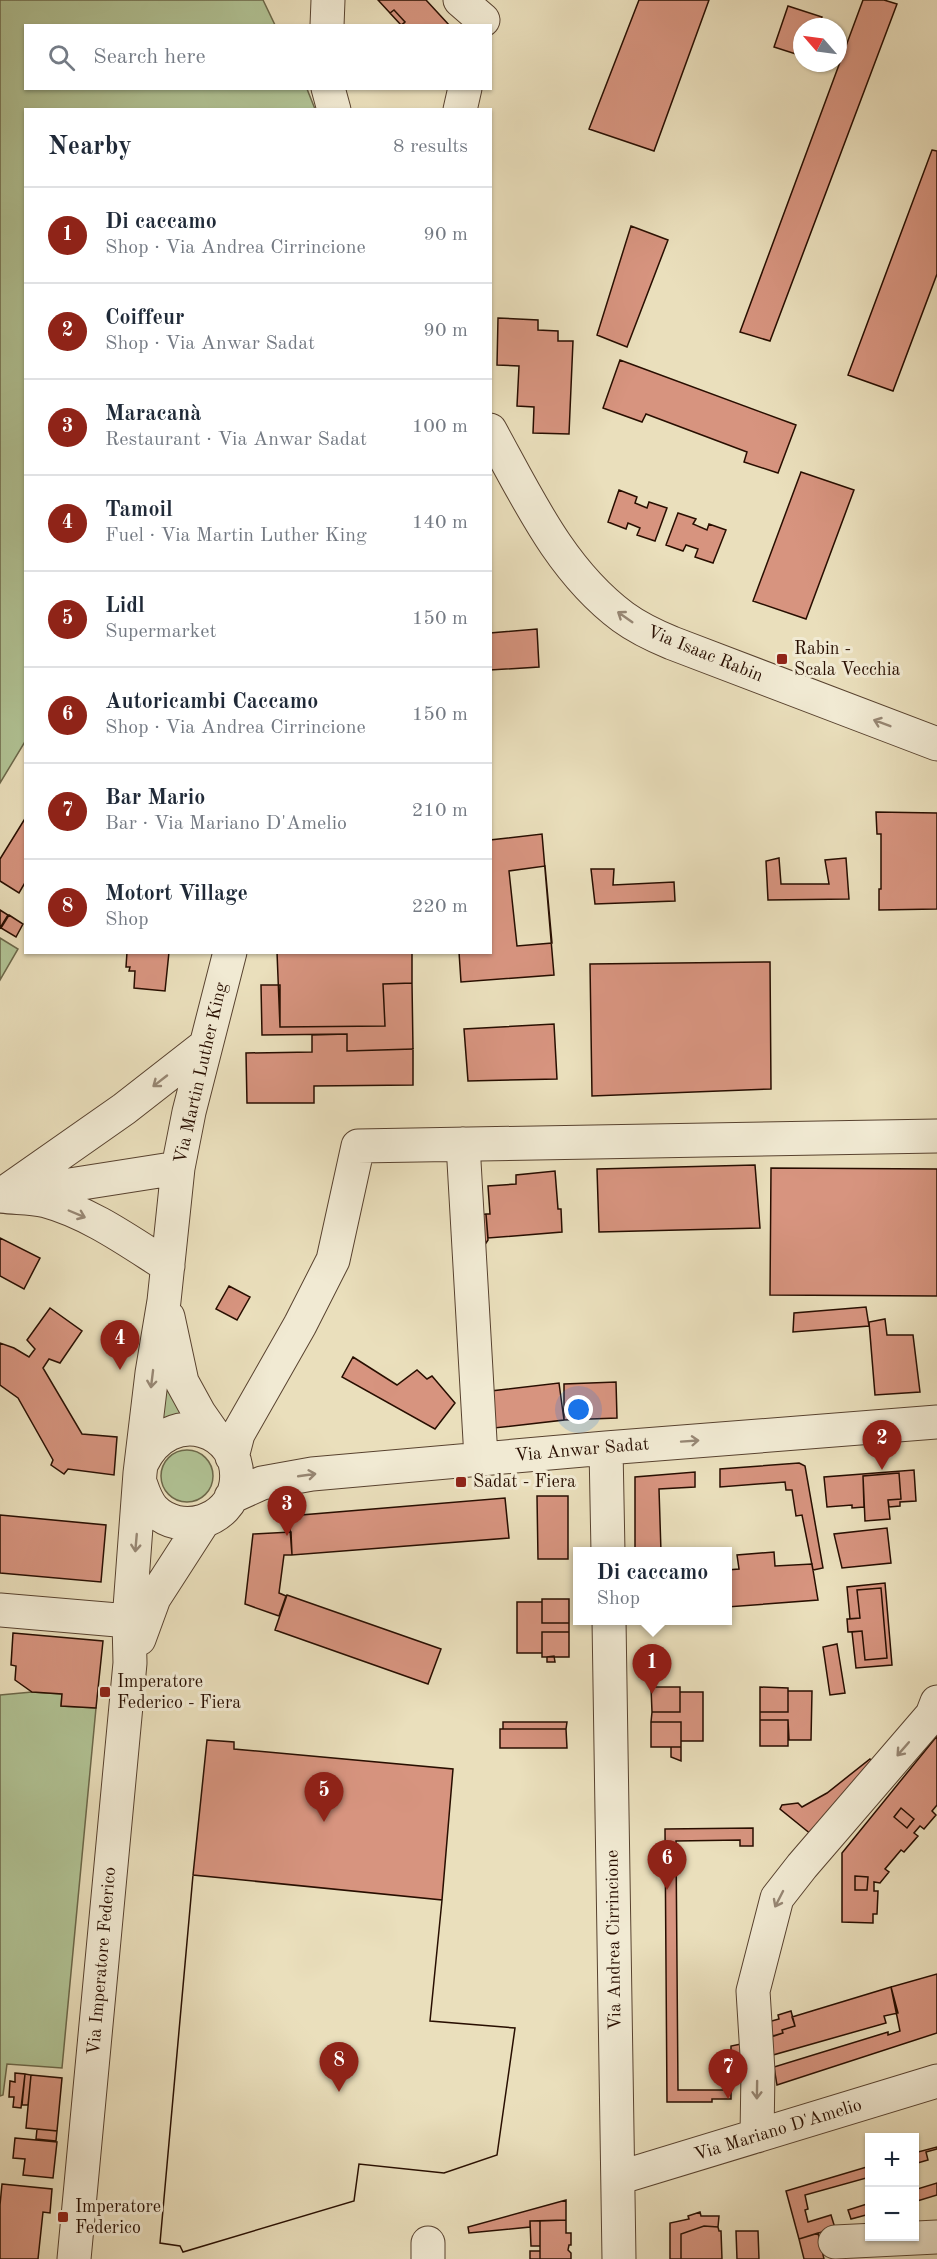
<!DOCTYPE html>
<html lang="en">
<head>
<meta charset="utf-8">
<style>
	:root { --surface:#fff; --page:#f2f2f3; --text:#1f2937; --muted:#747a83; --line:#e0e1e3; --accent:#8f2418 }
	body { margin:0; font-family:"Old Standard TT",serif; background:var(--page); color:var(--text) }
	.controls { position:absolute; right:18px; bottom:18px; display:grid; overflow:hidden; border-radius:0px; box-shadow:0 2px 4px #0004 }
	.controls button { width:54px; height:54px; display:grid; place-items:center; padding:0; border:0; border-bottom:2px solid var(--line); background:var(--surface); color:var(--text); font:30px sans-serif }
	.compass { position:absolute; left:793px; top:18px; width:54px; height:54px; border-radius:50%; background:var(--surface); box-shadow:0 2px 4px #0004; rotate:298deg }
	.you { position:absolute; left:579px; top:1410px; width:21px; height:21px; margin:-15px; border:4px solid #fff; border-radius:50%; background:#1a73e8; box-shadow:0 0 0 9px #1a73e833 }
	.badge { display:grid; place-items:center; width:39px; height:39px; border-radius:50%; background:var(--accent); color:#fff; font-size:20px; font-weight:700 }
	.pin { position:absolute; translate:-50% -50px; filter:drop-shadow(0 2px 3px #0008) }
	.pin::after { content:''; position:absolute; top:32px; width:21px; height:18px; background:inherit; clip-path:polygon(0 0,100% 0,50% 100%) }
	.popup { position:absolute; left:573px; top:1547px; width:159px; height:78px; box-sizing:border-box; display:grid; place-content:center; border-radius:0px; background:var(--surface); filter:drop-shadow(0 2px 4px #0005); font-size:20px; white-space:nowrap; color:var(--muted) }
	.popup b { font-size:22px; color:var(--text) }
	.popup::after { content:''; position:absolute; left:50%; top:100%; margin-left:-12px; border:12px solid transparent; border-top-color:var(--surface) }
	.list { margin:0; padding:0; list-style:none }
	h2 { display:flex; justify-content:space-between; align-items:center; height:78px; margin:0; padding:0 24px; font-size:26px }
	h2 small { font-size:20px; font-weight:400; color:var(--muted) }
	.list li { display:grid; grid-template-columns:39px 1fr auto; gap:18px; align-items:center; box-sizing:border-box; height:96px; padding:0 24px; border-top:2px solid var(--line) }
	.list b { display:block; font-size:22px; white-space:nowrap }
	.list p { margin:0; font-size:20px; white-space:nowrap; color:var(--muted) }
	.list em { font-size:20px; font-style:normal; color:var(--muted) }
	.icon { flex:none; width:33px; height:33px; fill:none; stroke:currentColor; stroke-width:2; stroke-linecap:round; stroke-linejoin:round }
	.map { position:relative; flex:none; width:937px; height:2259px; overflow:hidden }
	.search { position:absolute; background:var(--surface); box-shadow:0 2px 4px #0004; left:24px; top:24px; width:468px; height:66px; display:flex; align-items:center; gap:15px; box-sizing:border-box; padding:0 21px; border-radius:0px; color:var(--muted); font-size:22px }
	.panel { position:absolute; background:var(--surface); box-shadow:0 2px 4px #0004; left:24px; top:108px; width:468px; height:846px; border-radius:0px }
	.map>svg:first-child { display:block }
</style>
</head>
<body>
<div class="map">
<svg width="937" height="2259" viewBox="0 0 937 2259">
	<rect width="100%" height="100%" fill="#eadfbc"/>
	<filter id="stains"><feTurbulence type="fractalNoise" baseFrequency=".00333" numOctaves="4"/><feColorMatrix values="0 0 0 0 .2 0 0 0 0 .09 0 0 0 0 .02 0 0 0 .5 -.17"/></filter>
	<radialGradient id="worn" r=".72"><stop offset=".6" stop-color="#630" stop-opacity="0"/><stop offset="1" stop-color="#630" stop-opacity=".3"/></radialGradient>
	<!-- green -->
	<path fill="#b1c395" stroke="#6c684a" stroke-width="1.5" d="M0,0H263L275,25L26,26V88L307,89L315,109L26,110V740L0,783Z
		M0,938L18,949L0,980Z
		M163,1370L184,1417L157,1422Z
		M161 1476a26 26 0 1 1 52 0a26 26 0 1 1-52 0Z
		M32,1692L62,1694L61,1706L96,1708L62,2068L7,2064L3,2095L0,2096V1695Z"/>
	<!-- building -->
	<path fill="#d7947f" stroke="#280e00" stroke-width="1.5" fill-rule="evenodd" d="M378,0H426L450,26H401L405,22L394,10L390,13Z
		M639,0H709L654,151L589,129Z
		M863,0H884L897,4L770,341L740,332Z
		M788,6L822,17L819,27H802V56L774,47Z
		M394,10L405,22L401,25L390,13Z
		M932,150L937,151V274L893,391L848,375Z
		M631,226L668,240L627,347L597,335Z
		M498,318L538,320V330L558,331V341H573L569,434L533,433L534,407L517,406L519,366L497,365Z
		M620,360L796,425L778,473L744,462L747,452L646,414L642,422L603,408Z
		M801,472L854,490L806,619L753,601Z
		M619,490L637,497L635,503L647,508L649,502L667,508L655,541L637,535L640,528L628,523L626,529L608,522Z
		M678,513L696,519L693,524L707,530L709,524L726,530L713,563L695,557L698,549L686,545L683,551L666,545Z
		M537,629L539,667L490,670V633Z
		M876,812L937,813V909L879,910V889H881V834H877Z
		M26,817V881L19,893L0,881V859Z
		M542,834L554,975L461,982L459,952H490V840Z
		M779,858L781,884H829L825,860L846,858L849,899L768,900L766,861Z
		M545,866L552,943L517,946L509,871Z
		M591,869H614L613,885L674,882L675,901L595,904Z
		M0,910L8,915L0,928Z
		M9,915L23,924L16,937L1,928Z
		M127,952H169L165,991L134,988L135,971H129L130,967H126Z
		M277,952H412V983L383,984L385,1026L280,1027Z
		M770,962L771,1089L592,1096L590,964Z
		M412,983L413,1049L347,1051V1034L262,1035L261,985H280V1027L385,1026L383,984Z
		M554,1024L557,1079L468,1081L464,1029Z
		M347,1034V1051L413,1049V1085L314,1086V1103H247L246,1053L312,1052V1035Z
		M755,1165L760,1228L599,1232L597,1169Z
		M771,1168L937,1169V1296L770,1295Z
		M555,1171L558,1209H561L562,1232L488,1238L486,1214H490L488,1186L516,1184V1175Z
		M486,1214L488,1240L484,1246L473,1215Z
		M0,1238L40,1258L24,1289L0,1276Z
		M229,1286L250,1297L237,1320L216,1309Z
		M866,1307L869,1326L793,1332L794,1313Z
		M50,1308L82,1331L60,1363L49,1359L43,1368L82,1434L117,1437L114,1475L68,1469L64,1474L51,1465L53,1460L18,1398L0,1385V1343L14,1348L29,1357L35,1349L27,1340Z
		M885,1319L887,1335H913L920,1392L875,1395L869,1322Z
		M353,1357L397,1385L417,1370L427,1379L432,1376L455,1403L435,1429L342,1377Z
		M616,1382L617,1418L564,1420V1384Z
		M559,1383L564,1420L494,1428L491,1391Z
		M799,1463L805,1466L823,1568L813,1570L802,1515L796,1516L792,1490H786L785,1482L720,1487V1469Z
		M914,1470L916,1501L900,1502V1506L889,1507L888,1500L901,1499L899,1473L863,1476L864,1507L852,1508V1505L827,1507L824,1477Z
		M695,1472V1487L659,1489L661,1552H635V1477Z
		M899,1473L901,1499L888,1500L890,1519L865,1521L863,1476Z
		M537,1496H568V1559H538Z
		M505,1498L509,1538L292,1555L289,1516Z
		M0,1515L106,1525L101,1582L0,1573Z
		M887,1528L891,1563L842,1568L834,1534Z
		M291,1532L292,1555H284L279,1593L286,1596L279,1616L245,1604L253,1534Z
		M774,1552L775,1566L812,1564L818,1600L727,1607V1570L739,1569L737,1555Z
		M885,1583L892,1665L856,1668L852,1632L862,1631L865,1660L887,1658L881,1588L857,1590L860,1618L850,1619L847,1587Z
		M881,1588L887,1658L865,1660L862,1631L848,1632L847,1619L860,1618L857,1590Z
		M287,1595L441,1649L428,1684L275,1630Z
		M542,1599H569V1623H542Z
		M517,1602H542V1623H569V1632H542V1653H517Z
		M542,1632H569V1657H542Z
		M13,1633L103,1641L96,1708L61,1706L62,1694L32,1692L15,1680L16,1666L11,1665Z
		M837,1644L845,1693L830,1695L823,1647Z
		M554,1656L555,1662H547V1657Z
		M651,1687H680V1712H652Z
		M760,1687L788,1688V1712H760Z
		M788,1691H812L811,1740H789L788,1720H760V1712H788Z
		M680,1692H703V1741H681V1722H651L652,1712H680Z
		M760,1720H788V1746H760Z
		M503,1722H567L566,1729H503Z
		M651,1722H681V1747H651Z
		M500,1729H566L567,1748H500Z
		M937,1736V1805L932,1811L936,1815L924,1829L920,1826L914,1833L918,1836L904,1852L901,1850L885,1869L889,1872L880,1883L874,1882V1891H878L877,1914H873V1923L842,1922V1853ZM901,1808L914,1819L907,1828L894,1817ZM855,1876L868,1877L867,1890H855Z
		M207,1740L234,1742V1749L453,1769L442,1900L193,1875Z
		M671,1747H681V1761L671,1757Z
		M870,1759L878,1765L817,1839L780,1809L782,1805L798,1803L802,1807L827,1793Z
		M901,1808L914,1819L907,1828L894,1817Z
		M753,1828V1846H740V1840L676,1841L678,2090H731V2099H712V2102H667L665,1829Z
		M193,1875L442,1900L430,2021L515,2028L497,2155L444,2173L359,2164L354,2201L183,2252L180,2246L160,2243Z
		M193,1875L442,1900L430,2021L515,2028L497,2155L444,2173L359,2164L354,2201L183,2252L180,2246L160,2243Z
		M855,1876L868,1877L867,1890H855Z
		M937,1974V2033L777,2085L774,2067L888,2032V2035L900,2031L891,1987Z
		M891,1987L898,2013L884,2016L886,2023L773,2055L768,2038L783,2033L782,2030L795,2026L792,2017Z
		M791,2011L795,2026L782,2030L783,2033L773,2036L768,2022L779,2019L778,2015Z
		M746,2043L748,2061L731,2060V2046Z
		M15,2073L25,2074L21,2108L13,2107L14,2097H9L10,2081L15,2082Z
		M25,2074L31,2075L28,2105H22Z
		M31,2075L62,2078L57,2131L26,2128Z
		M37,2129L57,2131L56,2141L36,2139Z
		M15,2138L57,2142L53,2178L23,2175L25,2159L13,2158Z
		M937,2147V2149L926,2152L928,2160L914,2164V2153Z
		M870,2166V2177L805,2195L808,2209L805,2210L808,2222L831,2215L835,2228L799,2239L786,2191Z
		M937,2183V2195L914,2202V2190Z
		M2,2184L52,2189L50,2213L43,2212L38,2259H0V2205Z
		M566,2200V2220L530,2221V2227L469,2233L468,2227Z
		M870,2203V2214L851,2219L848,2210Z
		M700,2212L701,2216H719L718,2227L704,2226L681,2234V2259H670V2223L689,2219L688,2216Z
		M566,2220V2233H571V2245H569L568,2250L571,2253V2259H540V2221Z
		M530,2221H540V2246H531Z
		M704,2226L718,2227L719,2231H721L722,2259H681V2234Z
		M736,2231H758L759,2259H737Z
		M818,2233L824,2259H804L799,2239Z
		M530,2251H540V2259H530Z"/>
	<g fill="none" stroke-linecap="round" stroke-linejoin="round">
		<defs>
			<path id="minor" d="M460,0L483,20
				M327,26L328,0
				M328,88L334,110
				M460,110L465,88
				M490,430C527,497 560,570 623,617C638,628 655,636 672,643L937,744
				M463,1144L481,1458
				M25,1192L178,1168
				M0,1196L124,1109L206,1045
				M0,1196C15,1198 32,1197 46,1201C90,1213 130,1242 168,1266
				M168,1317L182,1382L199,1413L215,1436
				M606,1448L608,1552
				M232,1457L238,1434L300,1325L333,1260L358,1146L937,1136
				M141,1485C144,1494 147,1502 153,1509C180,1537 230,1522 236,1484C244,1429 170,1404 142,1463
				M231,1497L262,1483L312,1474L606,1448L937,1422
				M0,1610L129,1621
				M609,1620L619,2259
				M139,1639L154,1598L203,1522
				M757,2136L758,2071L753,1991L777,1898L802,1866L932,1715L937,1702
				M618,2178L937,2081
				M835,2242L937,2237
				M74,2259L130,1663L129,1621L140,1473L152,1373L164,1301L178,1168L189,1112L230,952
				M428,2259V2243"/>
		</defs>
		<!-- minor casing -->
		<use href="#minor" stroke="#58422f" stroke-width="35"/>
		<!-- minor -->
		<use href="#minor" stroke="#f1ead3" stroke-width="33"/>
	</g>
	<!-- one-way arrows -->
	<defs><path id="oneway-shaft" d="M-6 0H5M1.5-3L5.5 0L1.5 3" fill="none" stroke-width="1.6" stroke-linecap="round" stroke-linejoin="round" transform="scale(1.5)"/></defs>
	<g stroke="#978774">
		<use href="#oneway-shaft" transform="translate(625 617) rotate(-145)"/>
		<use href="#oneway-shaft" transform="translate(882 723) rotate(-159)"/>
		<use href="#oneway-shaft" transform="translate(160 1081) rotate(142)"/>
		<use href="#oneway-shaft" transform="translate(77 1214) rotate(23)"/>
		<use href="#oneway-shaft" transform="translate(152 1379) rotate(97)"/>
		<use href="#oneway-shaft" transform="translate(690 1441) rotate(-4)"/>
		<use href="#oneway-shaft" transform="translate(307 1475) rotate(-8)"/>
		<use href="#oneway-shaft" transform="translate(136 1543) rotate(95)"/>
		<use href="#oneway-shaft" transform="translate(903 1749) rotate(131)"/>
		<use href="#oneway-shaft" transform="translate(779 1899) rotate(117)"/>
		<use href="#oneway-shaft" transform="translate(757 2090) rotate(91)"/>
	</g>
	<!-- markers -->
	<g fill="#8f2418" stroke="#f1ead3" stroke-width="2">
		<rect x="776" y="653" width="12" height="12" rx="3"/>
		<rect x="455" y="1476" width="12" height="12" rx="3"/>
		<rect x="99" y="1686" width="12" height="12" rx="3"/>
		<rect x="57" y="2211" width="12" height="12" rx="3"/>
	</g>
	<g text-anchor="middle" dominant-baseline="central" stroke-width="6" stroke-linejoin="round" paint-order="stroke">
		<!-- poi labels -->
		<g font-size="18" fill="#280e00" stroke="#f1ead3" text-anchor="start">
			<text x="794" y="649">Rabin -<tspan x="794" dy="21">Scala Vecchia</tspan></text>
			<text x="473" y="1482">Sadat - Fiera</text>
			<text x="117" y="1682">Imperatore<tspan x="117" dy="21">Federico - Fiera</tspan></text>
			<text x="75" y="2207">Imperatore<tspan x="75" dy="21">Federico</tspan></text>
		</g>
		<!-- street labels -->
		<g font-size="18" fill="#280e00" stroke="#f1ead3">
			<text transform="translate(705 654) rotate(22)">Via Isaac Rabin</text>
			<text transform="translate(201 1073) rotate(-77)">Via Martin Luther King</text>
			<text transform="translate(582 1450) rotate(-5)">Via Anwar Sadat</text>
			<text transform="translate(614 1940) rotate(-91)">Via Andrea Cirrincione</text>
			<text transform="translate(102 1961) rotate(-85)">Via Imperatore Federico</text>
			<text transform="translate(778 2130) rotate(-17)">Via Mariano D'Amelio</text>
		</g>
	</g>
	<rect width="100%" height="100%" filter="url(#stains)"/>
	<rect width="100%" height="100%" fill="url(#worn)"/>
</svg>
<div class="controls">
<button>+</button>
<button>−</button>
</div>
<svg class="compass" viewBox="-18 -18 36 36"><path d="M0-13l5 13h-10z" fill="#e53935"/><path d="M0 13l5-13h-10z" fill="#747a83"/></svg>
<div class="you"></div>
<div class="pin badge" style="left:652px;top:1694px">1</div>
<div class="popup"><b>Di caccamo</b>Shop</div>
<div class="pin badge" style="left:882px;top:1470px">2</div>
<div class="pin badge" style="left:287px;top:1536px">3</div>
<div class="pin badge" style="left:120px;top:1370px">4</div>
<div class="pin badge" style="left:324px;top:1822px">5</div>
<div class="pin badge" style="left:667px;top:1890px">6</div>
<div class="pin badge" style="left:728px;top:2099px">7</div>
<div class="pin badge" style="left:339px;top:2092px">8</div>
<div class="search"><svg class="icon" aria-label="search" viewBox="0 0 24 24"><circle cx="10" cy="10" r="6"/><path d="M15 15l6 6"/></svg>Search here</div>
<section class="panel">
<h2>Nearby<small>8 results</small></h2>
<ul class="list">
<li><span class="badge">1</span><div><b>Di caccamo</b><p>Shop · Via Andrea Cirrincione</p></div><em>90 m</em></li>
<li><span class="badge">2</span><div><b>Coiffeur</b><p>Shop · Via Anwar Sadat</p></div><em>90 m</em></li>
<li><span class="badge">3</span><div><b>Maracanà</b><p>Restaurant · Via Anwar Sadat</p></div><em>100 m</em></li>
<li><span class="badge">4</span><div><b>Tamoil</b><p>Fuel · Via Martin Luther King</p></div><em>140 m</em></li>
<li><span class="badge">5</span><div><b>Lidl</b><p>Supermarket</p></div><em>150 m</em></li>
<li><span class="badge">6</span><div><b>Autoricambi Caccamo</b><p>Shop · Via Andrea Cirrincione</p></div><em>150 m</em></li>
<li><span class="badge">7</span><div><b>Bar Mario</b><p>Bar · Via Mariano D'Amelio</p></div><em>210 m</em></li>
<li><span class="badge">8</span><div><b>Motort Village</b><p>Shop</p></div><em>220 m</em></li>
</ul>
</section>
</div>
</body>
</html>
